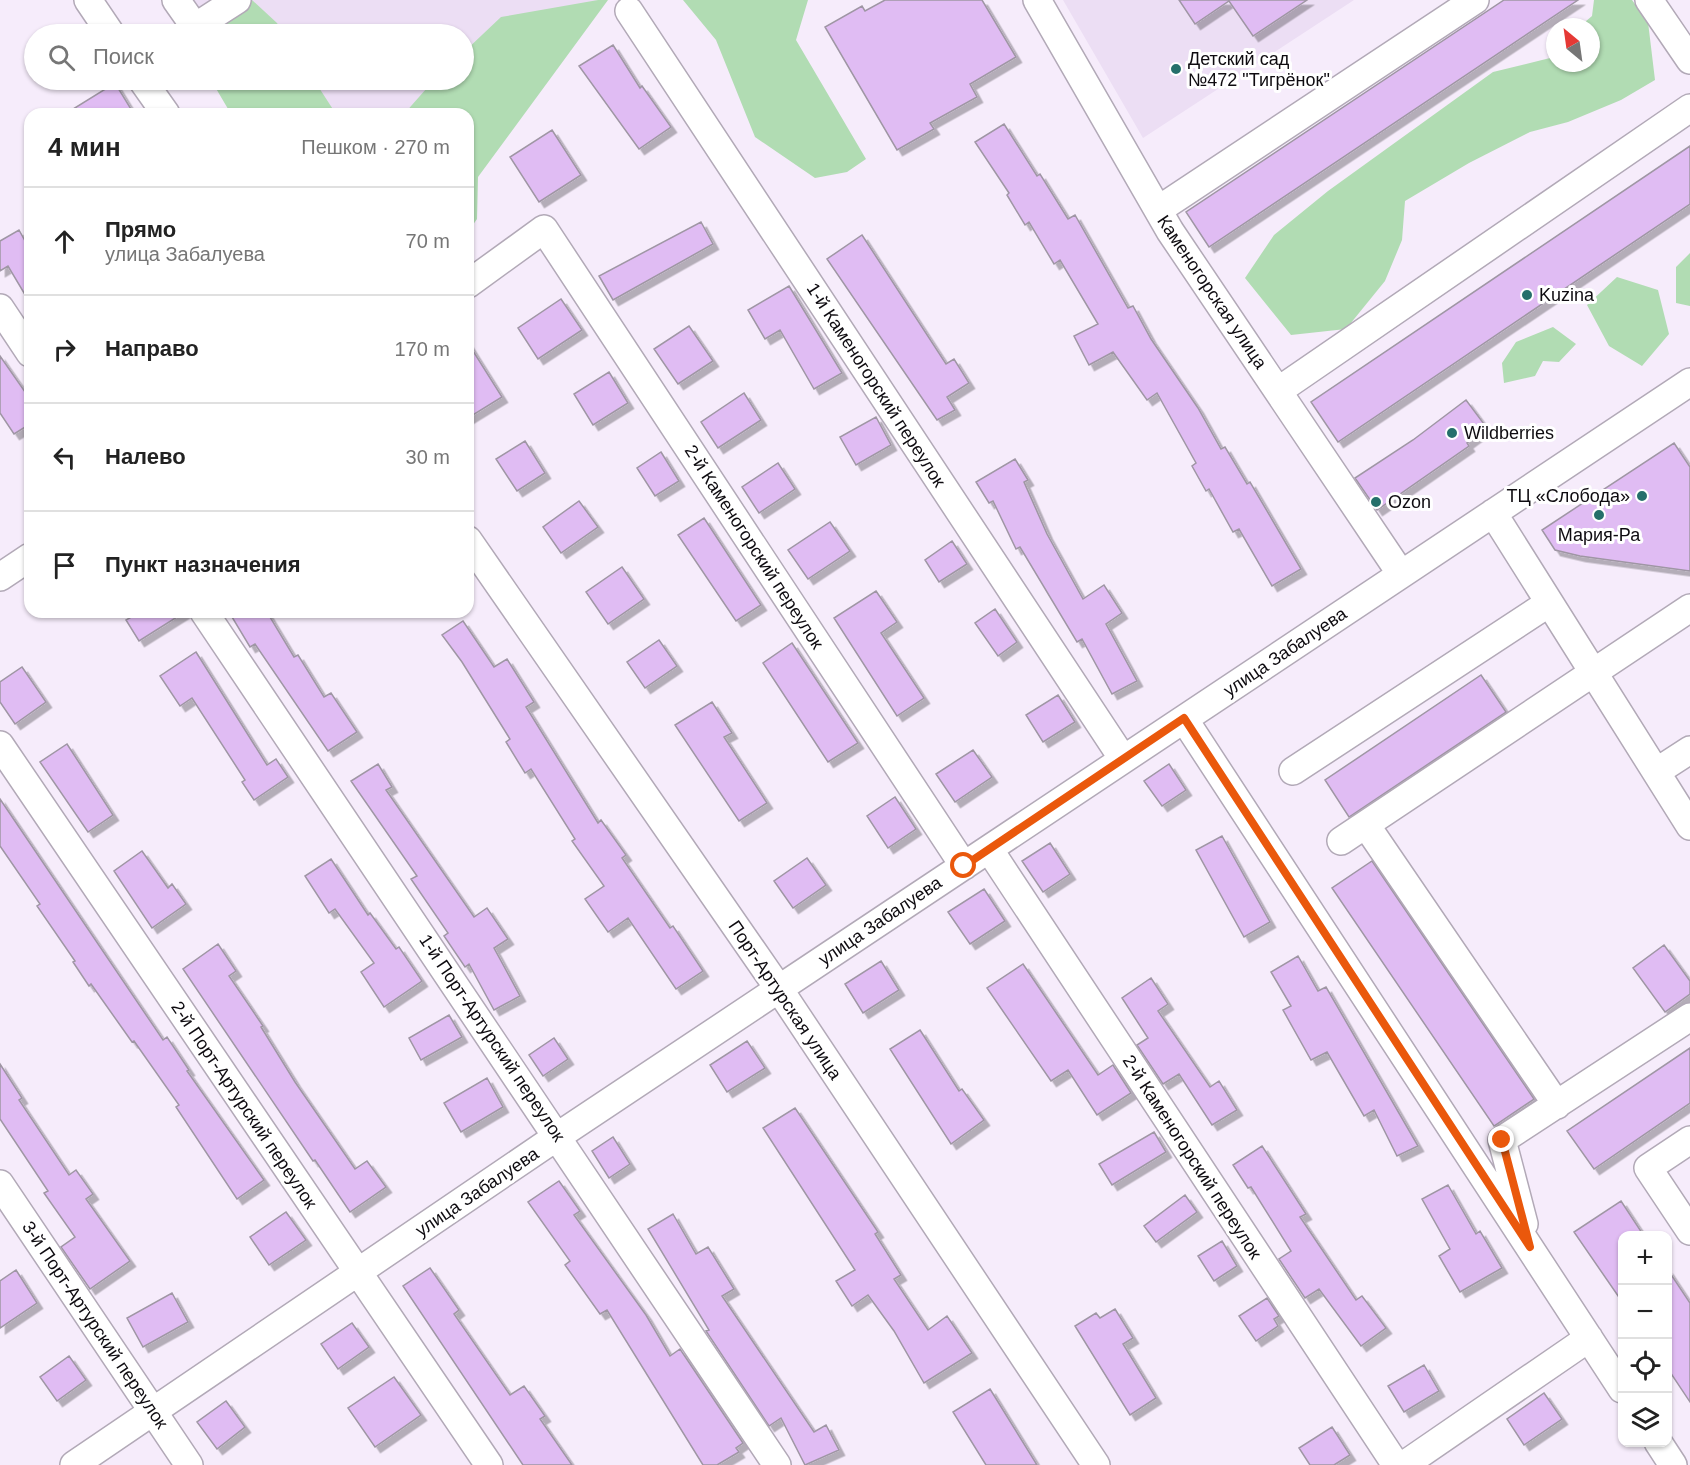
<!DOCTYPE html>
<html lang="ru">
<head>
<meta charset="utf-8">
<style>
	:root { --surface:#fff; --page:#f2f2f2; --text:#222; --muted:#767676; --line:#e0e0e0 }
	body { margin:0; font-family:Arial,sans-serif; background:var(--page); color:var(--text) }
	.controls { position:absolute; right:18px; bottom:18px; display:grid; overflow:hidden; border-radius:12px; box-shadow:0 2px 4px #0004 }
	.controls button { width:54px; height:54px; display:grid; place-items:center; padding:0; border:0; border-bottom:2px solid var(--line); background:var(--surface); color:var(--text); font:30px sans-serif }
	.compass { position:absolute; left:1546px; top:18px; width:54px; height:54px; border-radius:50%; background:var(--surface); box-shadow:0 2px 4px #0004; rotate:331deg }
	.stop { position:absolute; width:18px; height:18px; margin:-14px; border:4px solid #ea580c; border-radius:50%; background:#fff }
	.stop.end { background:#ea580c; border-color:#fff; box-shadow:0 2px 6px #0008 }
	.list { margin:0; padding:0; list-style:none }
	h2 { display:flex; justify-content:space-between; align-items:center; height:78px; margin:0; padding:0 24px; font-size:26px }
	h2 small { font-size:20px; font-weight:400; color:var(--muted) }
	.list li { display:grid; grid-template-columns:39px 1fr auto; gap:18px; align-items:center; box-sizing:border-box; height:108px; padding:0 24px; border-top:2px solid var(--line) }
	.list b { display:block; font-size:22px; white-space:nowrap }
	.list p { margin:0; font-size:20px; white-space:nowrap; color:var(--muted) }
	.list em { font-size:20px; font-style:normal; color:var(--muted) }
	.icon { flex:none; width:33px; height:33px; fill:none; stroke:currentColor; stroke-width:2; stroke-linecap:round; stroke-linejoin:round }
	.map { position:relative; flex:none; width:1690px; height:1465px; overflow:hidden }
	.search { position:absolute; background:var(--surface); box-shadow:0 2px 4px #0004; left:24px; top:24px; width:450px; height:66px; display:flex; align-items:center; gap:15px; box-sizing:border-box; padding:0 21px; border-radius:33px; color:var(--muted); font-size:22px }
	.panel { position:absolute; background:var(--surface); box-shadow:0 2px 4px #0004; left:24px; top:108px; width:450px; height:510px; border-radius:18px }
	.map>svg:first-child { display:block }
</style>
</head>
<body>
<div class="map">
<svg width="1690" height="1465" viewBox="0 0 1690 1465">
	<defs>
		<filter id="shadow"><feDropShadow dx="5.5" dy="5.5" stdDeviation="0" flood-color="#0004"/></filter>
	</defs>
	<rect width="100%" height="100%" fill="#f6ecfb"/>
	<!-- built -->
	<path fill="#ecdef4" d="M161,0H597L468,169V114H240L216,80H464V34H185Z
		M1063,0H1354L1143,138Z"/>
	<!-- green -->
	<path fill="#b1dcb3" d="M243,0H252L277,23L284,34H197Z
		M598,0H608L478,177L477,219L468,232V114H404L434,80H464V52L501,17Z
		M683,0H808L796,40L866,159L847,172L815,178L755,137L716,40Z
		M1594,0H1632L1648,22L1655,80L1621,100L1568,122L1530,132L1469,163L1405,201L1402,240L1385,281L1346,329L1291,335L1245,278L1274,235L1328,191L1493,72L1550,58L1555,52V63H1591V27H1579L1592,16Z
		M211,80H314L336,114H231Z
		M1690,253V306L1676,303V267Z
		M1617,277L1658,290L1669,334L1642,366L1609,346L1587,305Z
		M1553,327L1576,344L1559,362L1543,361L1535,376L1504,383L1502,363L1516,342Z"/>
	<!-- building -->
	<path fill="#e0bcf3" stroke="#9f96a4" stroke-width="1.5" filter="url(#shadow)" d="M885,0H982L1016,57L970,84L977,97L930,123L934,129L897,150L825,27L862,6L865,11Z
		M1179,0H1307L1253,36L1229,1L1195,24Z
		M1504,0H1578L1209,247L1186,212Z
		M613,45L640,88L642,86L671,127L639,149L579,66Z
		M115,83L134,114H65Z
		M1004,124L1037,176L1040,174L1068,219L1075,215L1128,308L1133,306L1151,339L1198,408L1221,449L1225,447L1247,484L1250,482L1301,569L1272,586L1239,529L1233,532L1209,489L1206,491L1192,466L1196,463L1157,393L1147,400L1113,352L1089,365L1074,336L1098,324L1060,260L1054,264L1029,222L1025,225L1007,195L1009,193L975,142Z
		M552,130L581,175L539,202L510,157Z
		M1690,146V204L1338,442L1311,402Z
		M701,222L713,244L613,300L599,276Z
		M19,230L30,250V303L8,266L0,271V241Z
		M862,235L946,364L954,359L969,383L947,397L955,410L937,420L827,259Z
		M789,286L842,373L814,389L780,330L765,339L748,310Z
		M561,299L582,330L538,359L518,328Z
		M689,326L713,361L678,384L654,349Z
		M468,343L502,397L468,418Z
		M0,356L30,399V424L14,434L0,413Z
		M609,372L628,403L593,425L574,394Z
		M744,393L761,420L718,448L701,422Z
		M1466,400L1487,428L1467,443L1469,446L1377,510L1355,478L1413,440Z
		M876,417L891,445L856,465L840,437Z
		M525,441L545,473L517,491L496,459Z
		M1674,443L1690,467V571L1580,556L1555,550L1542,530Z
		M661,452L679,481L655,496L637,468Z
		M1015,459L1028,480L1024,482L1047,534L1083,599L1104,585L1122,613L1106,624L1137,681L1112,694L1082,639L1077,642L1020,547L1016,549L993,501L989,503L976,482Z
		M778,463L795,489L759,513L742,487Z
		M579,501L598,527L561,553L543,527Z
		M704,518L761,605L736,621L678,535Z
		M830,522L850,551L808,579L788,550Z
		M952,541L967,564L939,582L925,560Z
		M622,567L644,599L608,624L586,592Z
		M876,591L897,622L881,633L924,698L897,716L834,618Z
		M995,609L1017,642L998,656L975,623Z
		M140,612H185L139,641L126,620Z
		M229,612H267L294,657L298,655L324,697L331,693L357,732L328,751L255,644L250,647Z
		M463,621L494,667L507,659L534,702L526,707L598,823L601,820L626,855L622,858L670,928L673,926L703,971L676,989L628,918L608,932L585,899L604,886L572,841L575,839L531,769L525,773L506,742L510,739L462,662L442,635Z
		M659,640L677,666L645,688L627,662Z
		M792,643L858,743L828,762L763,663Z
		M196,652L267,765L276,759L288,777L254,800L242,782L245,780L192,698L180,706L160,676Z
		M22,667L46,702L15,724L0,702V682Z
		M1481,675L1506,712L1349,817L1325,780Z
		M1058,695L1075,722L1043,742L1026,715Z
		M712,702L732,733L724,737L767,803L739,821L675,725Z
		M67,744L113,815L88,832L40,762Z
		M973,750L992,777L955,802L936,774Z
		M378,764L392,787L386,790L474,917L487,908L508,939L494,948L520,996L494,1010L469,964L465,967L444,936L448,933L411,879L417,876L351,781Z
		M1169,764L1186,790L1162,806L1144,781Z
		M895,797L916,829L888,848L867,816Z
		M0,799L163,1040L167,1037L189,1070L187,1071L264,1180L237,1199L176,1107L179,1105L134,1041L132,1042L91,984L89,986L73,962L75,961L37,906L40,904L0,846Z
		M1222,836L1270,922L1244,937L1196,850Z
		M1050,843L1070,874L1043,892L1022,861Z
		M142,851L168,888L172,884L186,904L152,928L114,871Z
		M807,858L826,885L793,908L774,881Z
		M331,859L368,915L370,913L396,949L399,947L422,981L384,1007L361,972L374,963L335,909L329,913L305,876Z
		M1372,861L1534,1099L1494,1126L1332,888Z
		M984,889L1005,921L970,944L948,912Z
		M218,944L236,971L229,976L263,1026L261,1027L295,1082L355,1169L367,1161L386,1187L350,1212L315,1160L313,1161L183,969Z
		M1664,945L1690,981V994L1665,1012L1633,968Z
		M1298,956L1318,991L1326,987L1418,1146L1397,1156L1374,1110L1364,1116L1327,1052L1311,1060L1283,1010L1291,1006L1271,972Z
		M881,961L899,990L863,1013L845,984Z
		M1023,964L1098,1075L1113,1065L1131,1093L1097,1115L1068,1070L1051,1081L987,988Z
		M1151,978L1168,1004L1158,1011L1210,1087L1219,1081L1237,1110L1212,1125L1179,1074L1163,1084L1137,1045L1148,1038L1122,998Z
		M449,1015L462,1037L421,1060L409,1038Z
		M920,1030L959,1091L962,1089L984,1120L951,1144L890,1049Z
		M554,1038L568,1059L543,1076L529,1055Z
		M747,1041L765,1068L727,1092L710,1065Z
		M1690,1048V1103L1594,1169L1567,1131Z
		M0,1064L22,1098L19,1100L69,1175L76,1170L93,1194L86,1199L130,1261L90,1289L61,1247L75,1237L44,1193L48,1191L0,1119Z
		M487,1078L503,1107L461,1132L444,1103Z
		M795,1108L878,1232L875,1234L901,1275L894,1279L928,1330L947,1316L972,1353L924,1383L894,1331L868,1295L852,1306L836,1281L855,1270L763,1128Z
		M1154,1132L1166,1152L1112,1185L1099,1164Z
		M613,1137L630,1164L609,1178L592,1151Z
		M1262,1146L1306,1214L1300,1217L1356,1300L1362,1296L1386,1328L1361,1346L1319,1289L1305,1298L1279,1259L1291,1251L1251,1187L1248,1188L1233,1165Z
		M559,1181L580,1211L574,1215L646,1315L670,1356L680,1349L743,1443L736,1448L739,1452L717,1465H703L607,1310L600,1314L565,1265L570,1261L528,1202Z
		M1448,1185L1476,1234L1480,1231L1502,1268L1460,1292L1439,1256L1450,1249L1422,1199Z
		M1185,1195L1197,1212L1156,1242L1144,1226Z
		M1621,1201L1644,1236H1623V1303L1574,1232Z
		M286,1212L306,1240L269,1265L250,1237Z
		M673,1214L696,1254L708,1247L734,1289L722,1296L814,1432L826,1425L839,1450L805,1465L781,1418L769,1426L706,1331L709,1330L648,1229Z
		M1222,1241L1237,1266L1214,1281L1198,1256Z
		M430,1268L459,1310L454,1314L510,1395L524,1386L545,1416L540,1419L572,1465H523L403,1286Z
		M16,1270L37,1303L0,1328V1281Z
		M1668,1270L1690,1303V1402L1668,1369Z
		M172,1293L188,1322L143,1347L127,1318Z
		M1267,1298L1279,1316L1274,1319L1278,1326L1256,1341L1239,1316Z
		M1115,1309L1133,1338L1123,1344L1156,1398L1130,1415L1075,1326L1096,1313L1100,1318Z
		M352,1323L369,1347L338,1369L321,1344Z
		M69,1356L86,1380L57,1401L40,1377Z
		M1424,1365L1439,1391L1404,1412L1388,1386Z
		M394,1377L421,1415L375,1447L348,1408Z
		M990,1389L1037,1465H986L953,1412Z
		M1544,1393L1562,1419L1524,1445L1507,1419Z
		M226,1401L245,1427L217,1449L197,1422Z
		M1332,1427L1350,1455L1334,1465H1310L1299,1448Z"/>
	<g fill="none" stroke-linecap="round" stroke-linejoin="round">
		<defs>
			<path id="minor" d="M88,0L111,34
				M176,0L195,27L237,0
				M1037,0L1170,231L1401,574
				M1649,0L1690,60
				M629,11L1123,759
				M142,80L166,114
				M1158,210L1475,0
				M468,284L544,229L964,866
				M0,308L30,353
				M1278,391L1690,108
				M1493,513L1690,826
				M468,540L779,989L1096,1465
				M0,577L30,557
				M204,612L777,1465
				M1184,719L1622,1389
				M0,745L489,1465
				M1293,771L1549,603
				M1656,772L1690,750
				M1366,825L1557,1105
				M1341,841L1690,608
				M989,849L1396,1465
				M1690,1140L1648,1168L1690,1231
				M0,1184L189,1465
				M1524,1224L1502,1140L1690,1017
				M1658,1442L1673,1465
				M74,1465L558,1136L1690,382
				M1404,1465L1589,1338"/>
		</defs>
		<!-- minor casing -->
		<use href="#minor" stroke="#b2a9b7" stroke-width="30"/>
		<!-- minor -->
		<use href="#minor" stroke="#fff" stroke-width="27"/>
	</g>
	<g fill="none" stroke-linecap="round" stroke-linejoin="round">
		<!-- route -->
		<path stroke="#ea580c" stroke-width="8" d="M964,866L1184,718L1530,1247L1502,1140"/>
	</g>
	<!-- markers -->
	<g fill="#256f6b" stroke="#fff" stroke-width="2">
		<circle cx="1176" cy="69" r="6"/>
		<circle cx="1527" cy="295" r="6"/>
		<circle cx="1452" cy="433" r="6"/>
		<circle cx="1642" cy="496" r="6"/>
		<circle cx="1376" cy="502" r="6"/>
		<circle cx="1599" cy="515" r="6"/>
	</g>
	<g text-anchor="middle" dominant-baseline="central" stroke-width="6" stroke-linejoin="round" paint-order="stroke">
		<!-- poi labels -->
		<g font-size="18" fill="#0e0b10" stroke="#fff" text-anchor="start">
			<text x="1188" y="59">Детский сад<tspan x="1188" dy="21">№472 "Тигрёнок"</tspan></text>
			<text x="1539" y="295">Kuzina</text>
			<text x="1464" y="433">Wildberries</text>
			<text x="1630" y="496" text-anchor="end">ТЦ «Слобода»</text>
			<text x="1388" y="502">Ozon</text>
			<text x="1599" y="535" text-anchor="middle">Мария-Ра</text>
		</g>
		<!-- street labels -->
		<g font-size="18" fill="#0e0b10" stroke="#fff">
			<text transform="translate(1212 292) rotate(56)">Каменогорская улица</text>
			<text transform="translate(876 385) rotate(57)">1-й Каменогорский переулок</text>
			<text transform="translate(754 547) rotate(57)">2-й Каменогорский переулок</text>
			<text transform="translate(1285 652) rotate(-34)">улица Забалуева</text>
			<text transform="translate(880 921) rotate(-34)">улица Забалуева</text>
			<text transform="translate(785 1000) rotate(56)">Порт-Артурская улица</text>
			<text transform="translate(492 1038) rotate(56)">1-й Порт-Артурский переулок</text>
			<text transform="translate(244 1105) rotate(56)">2-й Порт-Артурский переулок</text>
			<text transform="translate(1192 1157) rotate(57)">2-й Каменогорский переулок</text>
			<text transform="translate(477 1192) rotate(-34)">улица Забалуева</text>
			<text transform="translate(95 1325) rotate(56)">3-й Порт-Артурский переулок</text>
		</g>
	</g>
</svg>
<div class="controls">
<button>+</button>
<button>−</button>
<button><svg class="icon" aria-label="locate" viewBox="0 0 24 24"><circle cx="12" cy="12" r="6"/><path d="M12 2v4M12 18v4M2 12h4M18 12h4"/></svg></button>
<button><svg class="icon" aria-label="layers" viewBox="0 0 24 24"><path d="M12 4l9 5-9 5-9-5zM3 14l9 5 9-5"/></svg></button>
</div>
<svg class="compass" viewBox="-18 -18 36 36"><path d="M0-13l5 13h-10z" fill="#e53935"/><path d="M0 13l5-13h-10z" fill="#767676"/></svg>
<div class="stop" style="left:964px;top:866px"></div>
<div class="stop end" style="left:1502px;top:1140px"></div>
<div class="search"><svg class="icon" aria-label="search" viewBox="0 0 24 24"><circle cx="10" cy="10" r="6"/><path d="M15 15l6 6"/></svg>Поиск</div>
<section class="panel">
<h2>4 мин<small>Пешком · 270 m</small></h2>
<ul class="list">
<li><svg class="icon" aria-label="ahead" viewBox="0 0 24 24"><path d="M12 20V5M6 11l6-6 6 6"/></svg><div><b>Прямо</b><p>улица Забалуева</p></div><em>70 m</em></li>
<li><svg class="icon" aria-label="right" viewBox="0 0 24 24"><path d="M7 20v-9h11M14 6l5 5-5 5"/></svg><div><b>Направо</b></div><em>170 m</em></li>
<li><svg class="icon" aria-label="left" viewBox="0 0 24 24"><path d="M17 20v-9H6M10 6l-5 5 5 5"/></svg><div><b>Налево</b></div><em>30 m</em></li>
<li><svg class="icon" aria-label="arrive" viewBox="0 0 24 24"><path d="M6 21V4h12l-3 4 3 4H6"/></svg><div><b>Пункт назначения</b></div></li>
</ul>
</section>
</div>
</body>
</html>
